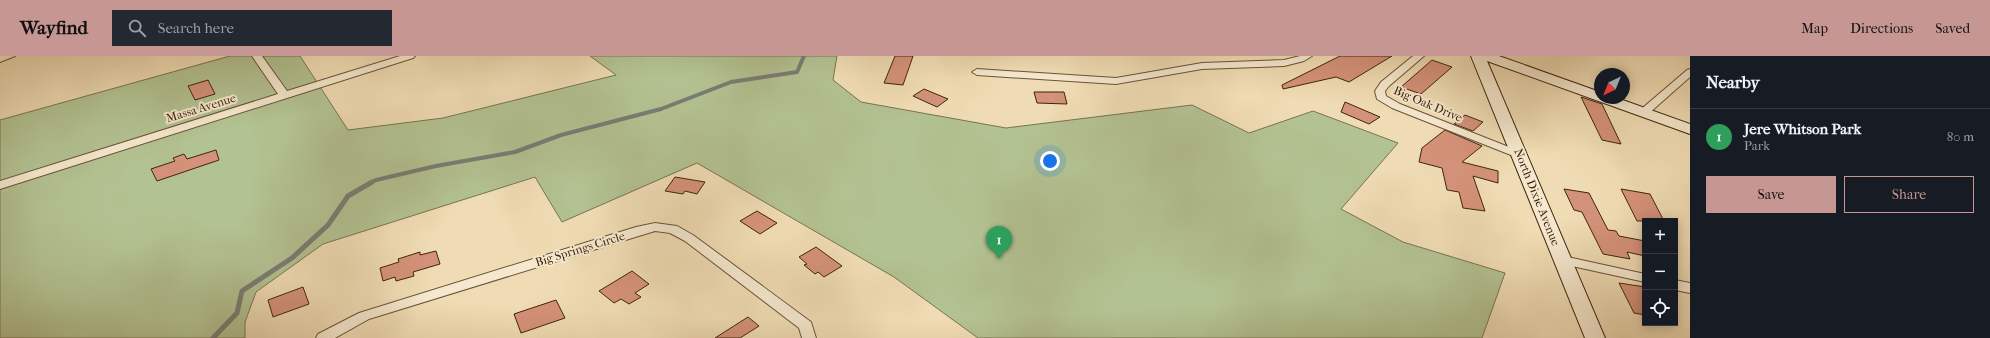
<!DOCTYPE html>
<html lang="en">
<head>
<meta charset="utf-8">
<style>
	:root { --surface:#171b24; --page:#242831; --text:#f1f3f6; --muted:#9ea1a6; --line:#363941; --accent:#c59692 }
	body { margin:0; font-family:"IM FELL French Canon",serif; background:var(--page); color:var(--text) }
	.controls { position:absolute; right:12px; bottom:12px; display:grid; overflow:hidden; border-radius:0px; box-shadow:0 2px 10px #0003 }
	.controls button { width:36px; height:36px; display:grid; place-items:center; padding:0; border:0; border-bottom:1px solid var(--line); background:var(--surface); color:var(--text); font:20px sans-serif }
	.compass { position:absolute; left:1594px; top:12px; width:36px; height:36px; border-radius:50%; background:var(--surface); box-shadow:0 2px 10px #0003; rotate:223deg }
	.you { position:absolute; left:1050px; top:105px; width:14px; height:14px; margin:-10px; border:3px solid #fff; border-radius:50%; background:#1a73e8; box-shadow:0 0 0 6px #1a73e833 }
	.badge { display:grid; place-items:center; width:26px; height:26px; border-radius:50%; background:var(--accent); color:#fff; font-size:13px; font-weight:700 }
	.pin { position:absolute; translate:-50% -33px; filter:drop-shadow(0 1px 2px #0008) }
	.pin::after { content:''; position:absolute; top:21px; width:14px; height:12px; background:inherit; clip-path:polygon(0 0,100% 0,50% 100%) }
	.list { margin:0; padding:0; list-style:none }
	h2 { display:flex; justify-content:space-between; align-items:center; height:52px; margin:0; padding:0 16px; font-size:17px }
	h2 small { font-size:13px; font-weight:400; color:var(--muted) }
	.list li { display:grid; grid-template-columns:26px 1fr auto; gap:12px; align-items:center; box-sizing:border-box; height:56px; padding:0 16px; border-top:1px solid var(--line) }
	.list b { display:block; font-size:15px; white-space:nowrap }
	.list p { margin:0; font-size:13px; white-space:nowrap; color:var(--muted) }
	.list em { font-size:13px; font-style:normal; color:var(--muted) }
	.actions { display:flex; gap:8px; padding:12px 16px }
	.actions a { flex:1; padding:9px 0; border:1px solid var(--accent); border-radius:0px; text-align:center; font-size:14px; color:var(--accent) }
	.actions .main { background:var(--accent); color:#111 }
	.icon { flex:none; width:22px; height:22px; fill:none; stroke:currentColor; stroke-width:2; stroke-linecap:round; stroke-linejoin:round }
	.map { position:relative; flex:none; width:1690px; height:282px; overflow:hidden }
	header { display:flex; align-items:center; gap:24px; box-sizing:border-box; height:56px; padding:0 20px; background:var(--accent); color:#111 }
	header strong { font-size:19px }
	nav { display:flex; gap:22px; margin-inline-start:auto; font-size:14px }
	.search { width:280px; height:36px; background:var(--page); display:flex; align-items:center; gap:10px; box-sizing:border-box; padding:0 14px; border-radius:0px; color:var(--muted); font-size:15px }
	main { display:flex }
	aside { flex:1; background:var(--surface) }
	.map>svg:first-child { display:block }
</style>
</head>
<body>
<header>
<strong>Wayfind</strong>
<div class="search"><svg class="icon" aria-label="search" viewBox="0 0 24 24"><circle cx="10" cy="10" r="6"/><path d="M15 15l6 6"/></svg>Search here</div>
<nav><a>Map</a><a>Directions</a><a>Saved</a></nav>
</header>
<main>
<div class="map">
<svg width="1690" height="282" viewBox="0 0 1690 282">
	<rect width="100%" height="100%" fill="#f0dcb4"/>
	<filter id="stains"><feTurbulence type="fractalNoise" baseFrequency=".005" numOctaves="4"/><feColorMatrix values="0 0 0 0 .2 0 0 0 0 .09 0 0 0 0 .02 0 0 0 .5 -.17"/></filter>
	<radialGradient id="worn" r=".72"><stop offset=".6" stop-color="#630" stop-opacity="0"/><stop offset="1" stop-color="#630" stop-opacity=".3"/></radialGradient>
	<!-- green -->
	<path fill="#b3c292" stroke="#787450" d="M230,0H300L348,74L443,62L616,19L590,0H837L833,24L861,46L1006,72L1192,49L1249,77L1313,55L1398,87L1341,153L1403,186L1505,217L1482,282H978L894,221L697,107L562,166L535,121L323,188L256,236L245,266V282H0V64Z"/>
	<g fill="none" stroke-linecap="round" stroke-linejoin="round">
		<!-- stream-far1 -->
		<path stroke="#797d74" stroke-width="4" d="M370,127L376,124L436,110L515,96L561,79L661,53L731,26L797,16L804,0"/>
		<!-- stream -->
		<path stroke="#797d74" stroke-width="5" d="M213,282L237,257L242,235L292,202L328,169L348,140L372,126"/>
	</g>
	<!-- building -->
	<path fill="#d5927a" stroke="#3e250d" d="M895,0H913L903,29L884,27Z
		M1340,0H1392L1349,26L1336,21L1283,33L1282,29Z
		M1432,4L1452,11L1421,38L1401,31Z
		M208,24L215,38L195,44L188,30Z
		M924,33L948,43L937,51L913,40Z
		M1034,36H1064L1067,48L1037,47Z
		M1581,41L1602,48L1621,88L1602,84Z
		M1345,46L1380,61L1369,68L1341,56Z
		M1465,59L1483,66L1473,75L1454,68Z
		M1445,74L1482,90L1462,106L1498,115V127L1473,120L1485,155L1463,152L1459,136L1447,134L1442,112L1419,106L1422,92Z
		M216,94L219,104L157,125L151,113L175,105L173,102L184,98L187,103Z
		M675,121L705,126L697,138L685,135L683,138L665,135Z
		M1564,133L1589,137L1608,174L1616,175L1619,180L1645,185V200L1627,196L1630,203L1603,198L1582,156L1574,154Z
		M1621,133L1650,138L1664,165H1637Z
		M757,155L777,167L760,178L740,165Z
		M816,191L842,210L824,221L818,216L815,218L804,209L807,208L799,201Z
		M436,195L440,208L413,216L414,220L396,225L395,221L383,225L380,212L399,206L398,203L420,196V199Z
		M632,215L649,228L635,237L641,241L629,248L621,243L614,247L599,235Z
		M1619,227L1645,231V259L1634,257Z
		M303,231L309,248L273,261L268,244Z
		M556,244L565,262L521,277L514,258Z
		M748,261L759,270L740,282H715Z"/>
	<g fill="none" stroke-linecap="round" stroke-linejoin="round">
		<defs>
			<path id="street" d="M0,0H15L0,6Z
				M252,0H262L287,35L400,0H415L413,2L0,133V125L278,38Z
				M1300,0H1312L1304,5L1284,10L1202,13L1116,28L977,19L972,16L977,13L1116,22L1202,7L1284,4Z
				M1413,0H1424L1389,30L1385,35L1386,40L1400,48L1524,97L1526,99L1524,101H1516L1392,52L1377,43L1375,35L1381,26Z
				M1690,13V21L1647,59H1639L1638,57L1639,55L1687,14Z
				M655,167L677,170L693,179L811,266L816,282H802L799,272L685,185L670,177L655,175L369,263L335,282H316L318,278L359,257L636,171Z
				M1563,200L1645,218V226L1558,207L1556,204L1558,201Z
				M1675,224L1690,227V237L1675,234Z"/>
			<path id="secondary" d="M1471,0H1499L1600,36V42H1617L1690,68V78L1487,5L1605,282H1585Z"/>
		</defs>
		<!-- street casing -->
		<use href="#street" stroke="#6a5337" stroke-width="2"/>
		<!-- secondary casing -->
		<use href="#secondary" stroke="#3e250d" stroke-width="2"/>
		<!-- street -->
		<use href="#street" fill="#f5e8ce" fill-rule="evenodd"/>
		<!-- secondary -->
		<use href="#secondary" fill="#f5e8ce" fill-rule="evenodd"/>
	</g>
	<g text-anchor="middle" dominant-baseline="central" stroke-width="4" stroke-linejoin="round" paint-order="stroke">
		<!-- street labels -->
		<g font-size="12" fill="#3e250d" stroke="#f5e8ce">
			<text transform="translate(1428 48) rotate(23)">Big Oak Drive</text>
			<text transform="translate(201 52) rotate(-17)">Massa Avenue</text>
			<text transform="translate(1537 141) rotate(68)">North Dixie Avenue</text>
			<text transform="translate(580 193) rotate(-17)">Big Springs Circle</text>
		</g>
	</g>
	<rect width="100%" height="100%" filter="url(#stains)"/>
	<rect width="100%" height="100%" fill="url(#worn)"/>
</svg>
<div class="controls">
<button>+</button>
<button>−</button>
<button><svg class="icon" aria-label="locate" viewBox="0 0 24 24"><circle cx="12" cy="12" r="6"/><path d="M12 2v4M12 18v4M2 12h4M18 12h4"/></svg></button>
</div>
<svg class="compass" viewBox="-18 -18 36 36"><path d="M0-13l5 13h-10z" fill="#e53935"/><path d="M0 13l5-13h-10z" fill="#9ea1a6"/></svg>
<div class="you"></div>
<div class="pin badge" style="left:999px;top:203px;background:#2e9e5b">1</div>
</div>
<aside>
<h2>Nearby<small></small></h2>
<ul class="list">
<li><span class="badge" style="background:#2e9e5b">1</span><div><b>Jere Whitson Park</b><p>Park</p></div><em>80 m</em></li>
</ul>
<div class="actions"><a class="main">Save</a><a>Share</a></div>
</aside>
</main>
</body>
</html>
